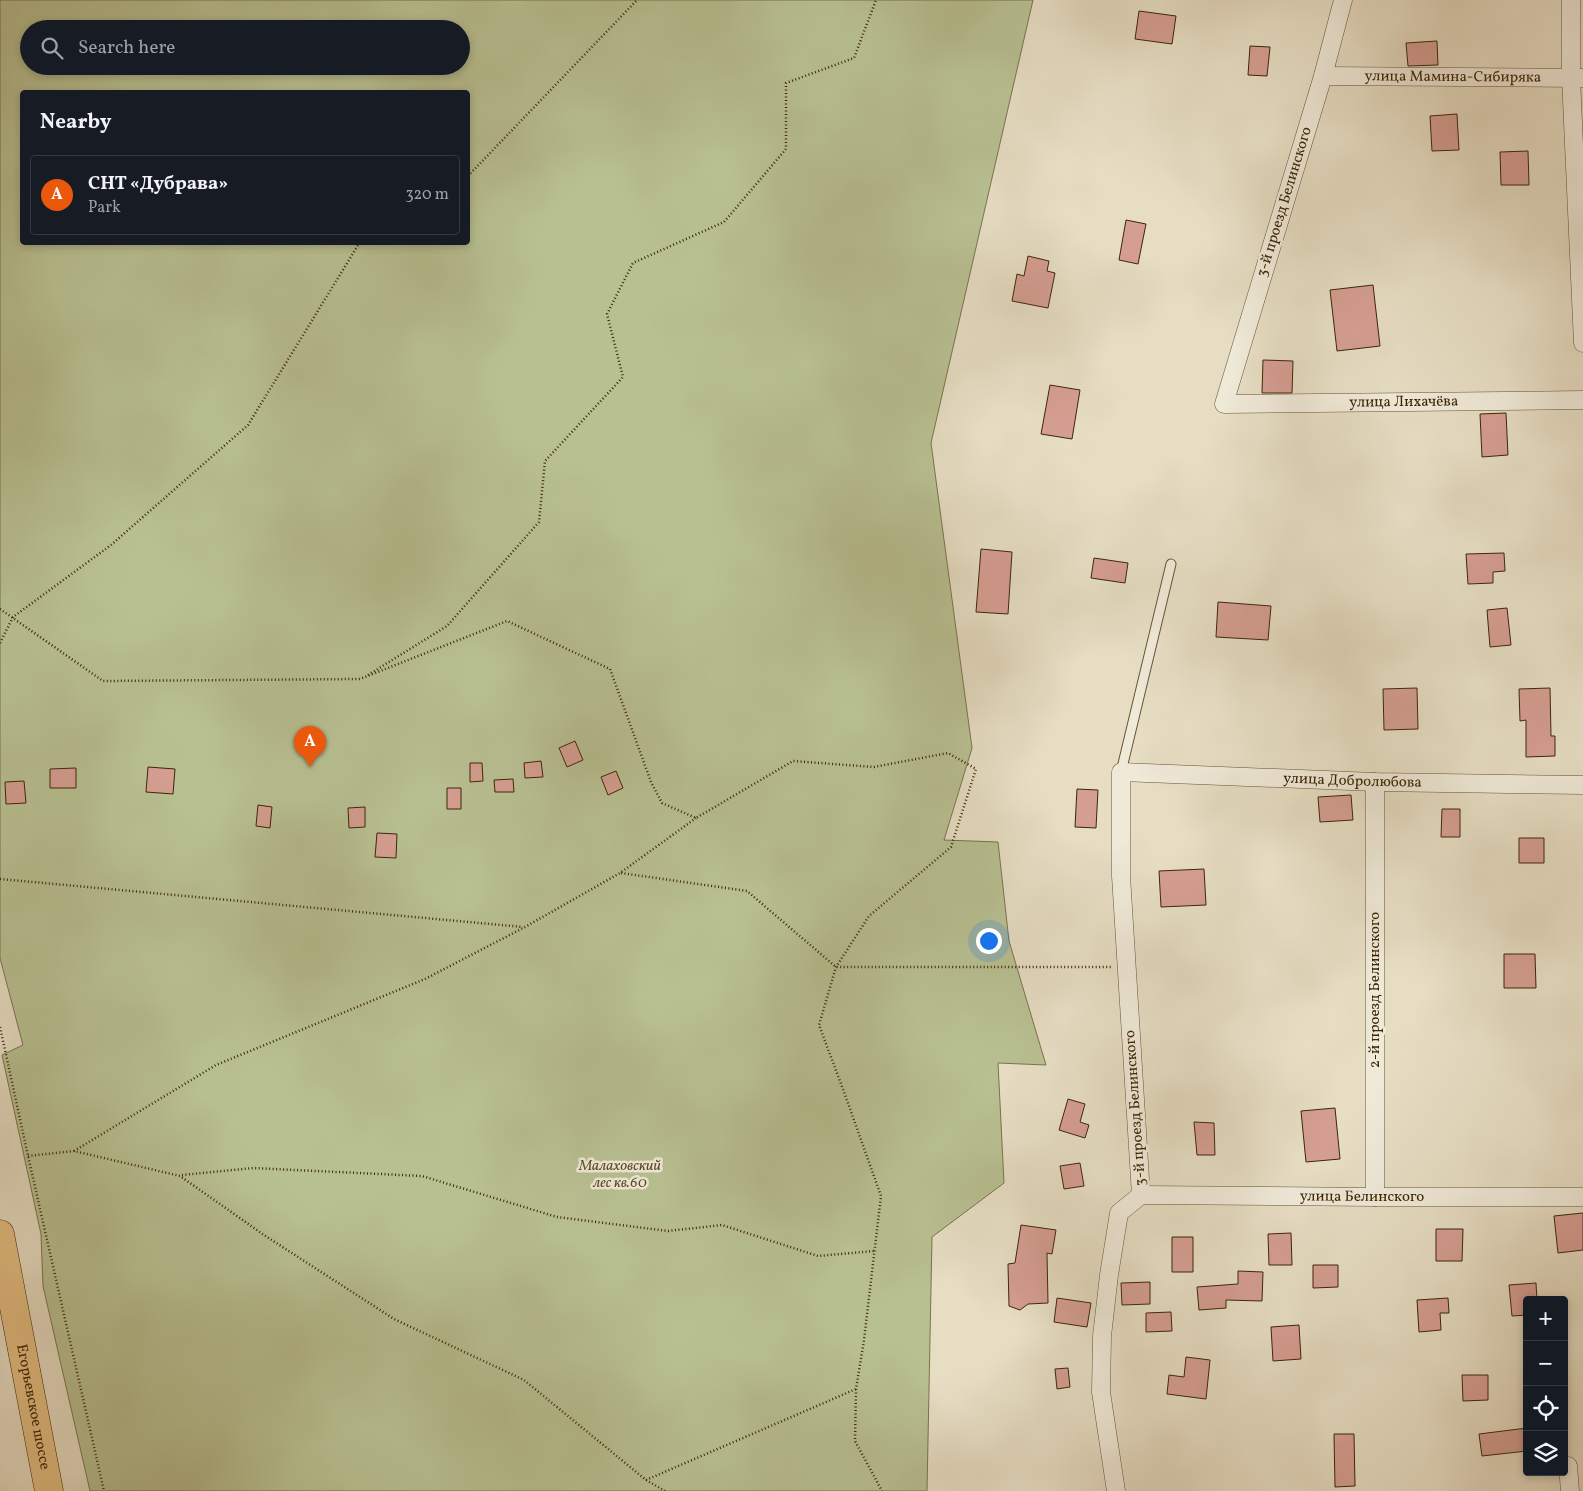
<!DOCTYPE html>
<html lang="en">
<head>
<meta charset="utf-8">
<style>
	:root { --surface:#171b24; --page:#20242c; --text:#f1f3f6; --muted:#9ea1a6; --line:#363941; --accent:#ea580c }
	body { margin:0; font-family:Vollkorn,serif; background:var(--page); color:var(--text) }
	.controls { position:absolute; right:15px; bottom:15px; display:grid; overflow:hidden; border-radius:5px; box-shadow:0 2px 8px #0003 }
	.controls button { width:45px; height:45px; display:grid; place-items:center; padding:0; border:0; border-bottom:1px solid var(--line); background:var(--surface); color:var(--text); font:25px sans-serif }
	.you { position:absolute; left:988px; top:940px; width:18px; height:18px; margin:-12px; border:4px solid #fff; border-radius:50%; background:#1a73e8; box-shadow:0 0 0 8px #1a73e833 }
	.badge { display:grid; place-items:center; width:32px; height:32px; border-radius:50%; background:var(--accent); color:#fff; font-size:16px; font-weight:700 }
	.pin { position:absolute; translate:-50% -41px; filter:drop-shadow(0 1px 2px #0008) }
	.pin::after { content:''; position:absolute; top:26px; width:18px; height:15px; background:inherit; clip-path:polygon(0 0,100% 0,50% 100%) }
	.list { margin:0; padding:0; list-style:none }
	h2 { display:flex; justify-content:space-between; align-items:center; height:65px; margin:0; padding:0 20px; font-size:21px }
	h2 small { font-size:16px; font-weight:400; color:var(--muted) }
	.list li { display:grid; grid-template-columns:32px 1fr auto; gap:15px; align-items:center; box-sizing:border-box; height:80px; margin:0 10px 10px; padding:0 10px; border:1px solid var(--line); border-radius:5px }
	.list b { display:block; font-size:19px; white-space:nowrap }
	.list p { margin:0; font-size:16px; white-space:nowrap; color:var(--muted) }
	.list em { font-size:16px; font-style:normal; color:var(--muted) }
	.icon { flex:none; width:28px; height:28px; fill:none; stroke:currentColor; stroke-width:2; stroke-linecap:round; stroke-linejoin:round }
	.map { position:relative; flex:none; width:1583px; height:1491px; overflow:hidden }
	.search { position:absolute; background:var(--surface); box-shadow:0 2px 8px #0003; left:20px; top:20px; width:450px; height:55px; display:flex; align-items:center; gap:12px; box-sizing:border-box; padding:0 18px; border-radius:28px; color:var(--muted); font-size:19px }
	.panel { position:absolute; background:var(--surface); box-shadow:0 2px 8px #0003; left:20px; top:90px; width:450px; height:155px; border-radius:5px }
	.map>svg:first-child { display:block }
</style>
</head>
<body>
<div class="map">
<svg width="1583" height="1491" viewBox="0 0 1583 1491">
	<rect width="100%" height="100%" fill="#e6ddc3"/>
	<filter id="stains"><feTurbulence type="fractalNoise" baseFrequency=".004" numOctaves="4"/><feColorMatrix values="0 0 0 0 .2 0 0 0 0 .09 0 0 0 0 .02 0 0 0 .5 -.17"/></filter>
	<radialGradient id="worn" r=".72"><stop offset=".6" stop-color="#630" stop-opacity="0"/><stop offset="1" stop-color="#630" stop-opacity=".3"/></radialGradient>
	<!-- green -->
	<path fill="#b8c092" stroke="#7a734c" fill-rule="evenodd" d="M0,0H1033L931,443L972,748L944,840L998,842L1009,941L1046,1065L998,1063L1004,1183L932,1237L927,1491H90L43,1286L41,1234L2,1055L23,1045L0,958ZM29,29H461V66H29ZM22,92H468V242H22Z"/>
	<!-- building -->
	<path fill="#d59e92" stroke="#3c2605" d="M1139,11L1176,16L1172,44L1135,39Z
		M1437,41L1438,65L1408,66L1406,43Z
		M1250,46L1270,47L1267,76L1248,75Z
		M1457,114L1459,150L1432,151L1430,116Z
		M1528,151L1529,185H1501L1500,152Z
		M1126,220L1146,224L1138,264L1119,260Z
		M1028,256L1049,261L1047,271L1055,273L1048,308L1012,301L1017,274L1024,276Z
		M1373,285L1380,346L1337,351L1330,290Z
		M1263,360L1293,361L1292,393H1262Z
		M1050,385L1080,390L1072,439L1041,434Z
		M1506,413L1508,455L1482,457L1480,414Z
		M981,549L1012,552L1008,614L976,612Z
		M1504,553L1505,571L1493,572V583L1468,584L1466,554Z
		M1094,558L1128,563L1125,583L1091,578Z
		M1218,602L1271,606L1268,640L1216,637Z
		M1507,608L1511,645L1490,647L1487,610Z
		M1417,688L1418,729L1384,730L1383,689Z
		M1550,688L1551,736H1555V756L1526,757V720L1520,721L1519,689Z
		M575,741L583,760L567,767L559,748Z
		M541,761L543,777L525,778L524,763Z
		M470,763H482L483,781L470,782Z
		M148,767L175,769L173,794L146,792Z
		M76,768V788H50V769Z
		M616,771L623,788L608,795L601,777Z
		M513,779L514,792H495L494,780Z
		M24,781L26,803L6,804L5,782Z
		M447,788H461V809H447Z
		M1077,789L1098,790L1096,828L1075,827Z
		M1351,795L1353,820L1320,822L1318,797Z
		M258,805L272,807L270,828L256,826Z
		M365,807V827L349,828L348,808Z
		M1442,809H1460V837H1441Z
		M377,833L397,834L396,858L375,857Z
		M1519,838H1544V863H1519Z
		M1204,869L1206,905L1161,907L1159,871Z
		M1504,954H1535L1536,988H1504Z
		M1068,1099L1085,1104L1080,1122L1089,1125L1085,1138L1059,1130Z
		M1335,1108L1340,1159L1306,1162L1301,1111Z
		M1194,1122L1214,1123L1215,1155H1197Z
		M1080,1163L1084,1186L1064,1189L1060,1166Z
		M1583,1213V1250L1558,1253L1554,1216Z
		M1021,1225L1056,1230L1052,1254L1047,1253L1048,1303L1028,1304L1020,1310L1009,1306L1008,1264L1015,1263Z
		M1436,1229H1463L1462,1261H1436Z
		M1291,1233L1292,1265H1269L1268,1234Z
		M1172,1237H1193V1272H1172Z
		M1313,1265H1338V1287L1313,1288Z
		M1238,1271L1263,1272L1262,1301L1226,1300V1308L1199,1310L1197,1287L1238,1284Z
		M1150,1282V1304L1122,1305L1121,1283Z
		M1536,1283L1537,1300H1527V1315L1512,1316L1509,1285Z
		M1057,1298L1091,1303L1087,1327L1054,1322Z
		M1448,1298L1449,1313H1440L1441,1330L1419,1332L1417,1300Z
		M1171,1312L1172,1331L1146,1332V1313Z
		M1299,1325L1301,1359L1273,1361L1271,1327Z
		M1186,1357L1210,1360L1206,1399L1167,1394L1169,1375L1184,1377Z
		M1068,1368L1070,1387L1057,1389L1055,1369Z
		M1462,1375H1488V1400L1463,1401Z
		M1527,1428V1451L1482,1456L1479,1434Z
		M1334,1434H1354L1355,1486L1335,1487Z"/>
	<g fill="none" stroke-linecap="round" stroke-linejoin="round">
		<defs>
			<path id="service" d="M1121,772L1171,564"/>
			<g id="minor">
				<path id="s1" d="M1343,0L1323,76L1224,404L1583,400"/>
				<path d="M1571,0V78L1583,343"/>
				<path id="s2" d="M1323,76L1583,78"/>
				<path d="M1375,782V1197"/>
				<path id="s3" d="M1141,1195L1375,1197H1583"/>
				<path d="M1568,1466L1570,1491"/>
				<path id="s4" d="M1116,1491L1101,1392L1102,1336L1109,1275L1119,1213L1141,1195L1121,876V772L1375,782L1583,785"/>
			</g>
			<g id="primary">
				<path id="s5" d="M0,1234L49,1491"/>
			</g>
		</defs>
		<!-- service casing -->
		<use href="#service" stroke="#665434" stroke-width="11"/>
		<!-- minor casing -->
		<use href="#minor" stroke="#665434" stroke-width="19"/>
		<!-- primary casing -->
		<use href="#primary" stroke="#3c2605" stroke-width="29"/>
		<!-- path -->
		<path stroke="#3c2605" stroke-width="2.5" stroke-dasharray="1 2.5" stroke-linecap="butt" d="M468,176L637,0
			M0,609L103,681L360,679L507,621L610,669L651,782L662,803L696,818L793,761L874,767L948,753L976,769L951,847L869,916L836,967L819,1025L844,1092L881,1196L864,1340L856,1389L855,1441L882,1491
			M0,643L13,617L111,545L248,425L360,242
			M368,675L447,626L539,522L545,461L623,377L607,314L633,263L724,222L786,149V83L854,58L876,0
			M621,873L747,891L836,967H1111
			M0,879L523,927
			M0,1027L28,1156L104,1491
			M74,1151L216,1065L425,979L525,927L620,873L696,818
			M28,1156L74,1151L180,1176L264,1235L394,1319L524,1380L646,1480L665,1491
			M182,1175L253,1168L422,1176L557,1217L668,1231L722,1225L818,1256L874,1251
			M646,1480L856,1389"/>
		<!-- service -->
		<use href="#service" stroke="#efe9d8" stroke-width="9"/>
		<!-- minor -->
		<use href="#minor" stroke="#efe9d8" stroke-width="18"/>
		<!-- primary -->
		<use href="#primary" stroke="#e3be82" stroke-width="28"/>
	</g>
	<g text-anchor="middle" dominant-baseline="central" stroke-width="5" stroke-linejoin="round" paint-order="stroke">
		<!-- street labels -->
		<g font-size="15" fill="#3c2605" stroke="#efe9d8">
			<text stroke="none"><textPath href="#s2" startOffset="130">улица Мамина-Сибиряка</textPath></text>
			<text transform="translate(1285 202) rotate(-73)">3-й проезд Белинского</text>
			<text stroke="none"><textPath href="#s1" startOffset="601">улица Лихачёва</textPath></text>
			<text stroke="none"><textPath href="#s4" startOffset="964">улица Добролюбова</textPath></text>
			<text transform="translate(1375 990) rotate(-90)">2-й проезд Белинского</text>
			<text transform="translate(1136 1108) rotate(-94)">3-й проезд Белинского</text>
			<text stroke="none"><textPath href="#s3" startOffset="221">улица Белинского</textPath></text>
			<text stroke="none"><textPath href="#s5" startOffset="176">Егорьевское шоссе</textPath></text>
		</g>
		<!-- park labels -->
		<g font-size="15" font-style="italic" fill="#5b4c28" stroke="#efe9d8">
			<text x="620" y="1166">Малаховский<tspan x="620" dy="17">лес кв.60</tspan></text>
		</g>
	</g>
	<rect width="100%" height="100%" filter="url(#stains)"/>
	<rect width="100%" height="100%" fill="url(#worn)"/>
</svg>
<div class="controls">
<button>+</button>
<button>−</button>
<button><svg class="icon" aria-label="locate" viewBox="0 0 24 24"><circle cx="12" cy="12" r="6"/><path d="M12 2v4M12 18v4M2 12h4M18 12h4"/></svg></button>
<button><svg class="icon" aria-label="layers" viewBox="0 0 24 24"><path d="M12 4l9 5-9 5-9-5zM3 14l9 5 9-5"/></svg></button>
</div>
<div class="you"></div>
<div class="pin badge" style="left:310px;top:767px">A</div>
<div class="search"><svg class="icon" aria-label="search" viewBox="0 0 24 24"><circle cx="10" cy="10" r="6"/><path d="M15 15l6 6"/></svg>Search here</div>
<section class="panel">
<h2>Nearby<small></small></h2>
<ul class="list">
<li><span class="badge">A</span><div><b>СНТ «Дубрава»</b><p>Park</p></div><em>320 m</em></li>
</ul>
</section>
</div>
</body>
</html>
